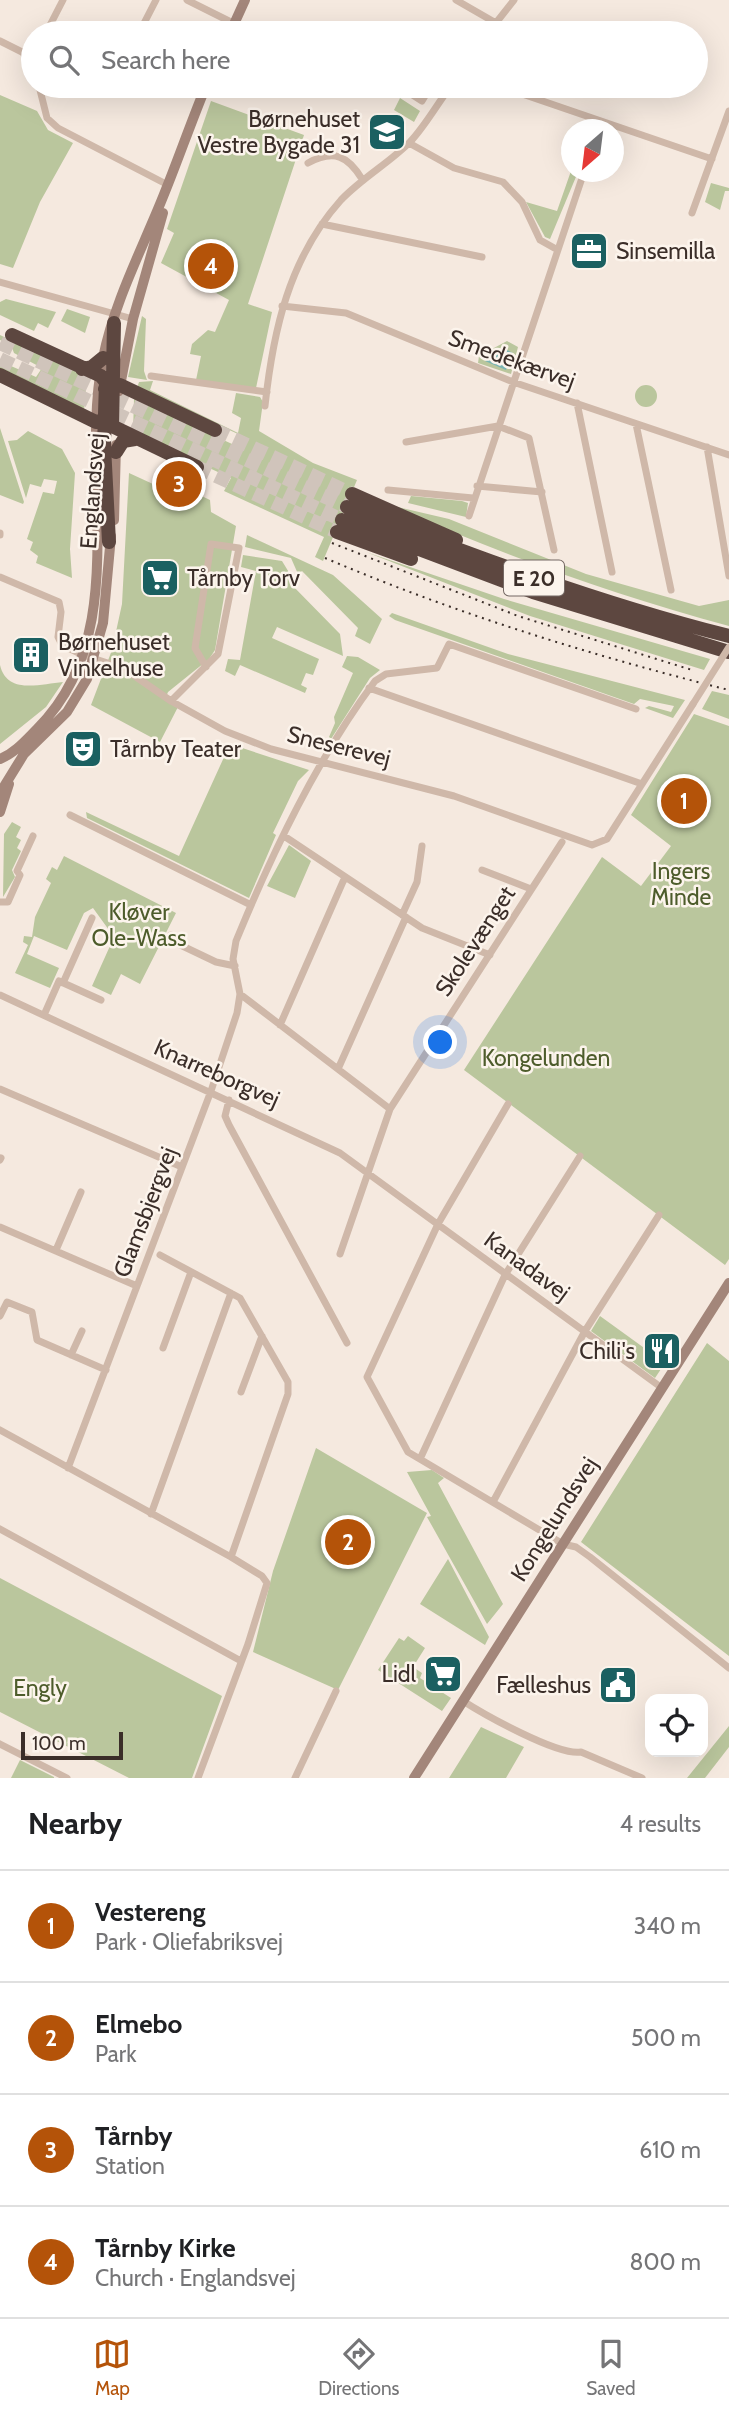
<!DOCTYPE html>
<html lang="en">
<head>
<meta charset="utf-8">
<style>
	:root { --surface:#fff; --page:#f6f6f6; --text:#202124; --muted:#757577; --line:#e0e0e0; --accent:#b45309 }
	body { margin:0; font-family:Cabin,sans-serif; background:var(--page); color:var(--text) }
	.controls { position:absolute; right:21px; bottom:21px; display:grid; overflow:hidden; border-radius:14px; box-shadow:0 7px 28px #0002 }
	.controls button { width:63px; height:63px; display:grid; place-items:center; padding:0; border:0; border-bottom:2px solid var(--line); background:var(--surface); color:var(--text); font:35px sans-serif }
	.compass { position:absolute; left:561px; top:119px; width:63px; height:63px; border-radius:50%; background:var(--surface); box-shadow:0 7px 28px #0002; rotate:208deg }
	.scale { position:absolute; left:21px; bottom:18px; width:102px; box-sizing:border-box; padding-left:7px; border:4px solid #3b2e29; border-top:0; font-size:19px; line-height:24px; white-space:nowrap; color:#3b2e29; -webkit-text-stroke:5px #fcf4ec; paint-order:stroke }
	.you { position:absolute; left:441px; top:1043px; width:24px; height:24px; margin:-18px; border:5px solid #fff; border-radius:50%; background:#1a73e8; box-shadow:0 0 0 10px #1a73e833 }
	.badge { display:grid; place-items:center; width:46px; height:46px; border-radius:50%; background:var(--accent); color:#fff; font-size:23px; font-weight:700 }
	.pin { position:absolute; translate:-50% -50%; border:4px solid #fff; box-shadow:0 2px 7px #0006 }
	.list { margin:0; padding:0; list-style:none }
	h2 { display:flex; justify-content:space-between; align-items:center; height:91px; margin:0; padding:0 28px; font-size:30px }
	h2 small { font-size:23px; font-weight:400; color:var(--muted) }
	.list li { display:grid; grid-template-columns:46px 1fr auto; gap:21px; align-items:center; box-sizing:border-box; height:112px; padding:0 28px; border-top:2px solid var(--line) }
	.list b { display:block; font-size:26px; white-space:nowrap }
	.list p { margin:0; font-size:23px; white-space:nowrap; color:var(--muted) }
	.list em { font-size:23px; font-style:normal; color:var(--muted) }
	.icon { flex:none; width:38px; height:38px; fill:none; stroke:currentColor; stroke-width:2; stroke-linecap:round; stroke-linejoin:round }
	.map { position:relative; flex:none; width:729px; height:1778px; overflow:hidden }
	.search { position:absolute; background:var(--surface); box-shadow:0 7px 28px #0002; left:21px; right:21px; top:21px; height:77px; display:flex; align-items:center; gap:18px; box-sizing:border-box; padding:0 24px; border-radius:38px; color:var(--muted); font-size:26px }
	.sheet { height:539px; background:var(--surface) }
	nav { display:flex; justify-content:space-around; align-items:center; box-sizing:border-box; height:98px; border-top:2px solid var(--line); background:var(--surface); font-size:19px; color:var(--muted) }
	nav a { display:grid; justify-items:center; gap:4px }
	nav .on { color:var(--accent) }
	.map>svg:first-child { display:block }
</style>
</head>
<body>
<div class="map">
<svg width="729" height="1778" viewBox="0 0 729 1778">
	<rect width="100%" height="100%" fill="#f5e9df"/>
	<!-- green -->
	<path fill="#bac69d" d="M0,95L37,111L48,130L73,143L40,202L13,268L0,264Z
		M400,98L420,111L414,122L394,110Z
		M211,101L304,135L248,304L272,312L256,388L196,380L201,356L190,354L192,344L208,330L215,332L229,300L161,263L174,233L167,229Z
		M571,171L578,172L550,239L545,237L526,202L557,211Z
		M711,183L729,188V191H725L720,210L705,202Z
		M6,299L56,312L48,328L38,323L34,331L0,315V302Z
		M67,309L90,317L85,333L61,321Z
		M142,316L146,319L144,371L147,380L128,377Z
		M0,335L87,377L84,410L0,370V365L11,366L36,377L42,368L14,353L11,345L0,340Z
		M507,341L518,347L511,374L478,363L479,356Z
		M153,381L150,390L238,433L241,418L232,413L236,393L260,397L263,402L259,431L313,463L357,480L323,561L315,557L324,537L224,491L231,478L133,433L134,399L243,449L249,439L137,388L139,382Z
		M635 396a11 11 0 1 1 22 0a11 11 0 1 1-22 0Z
		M0,428L24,502L23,504L0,495Z
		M28,431L62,449L75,473L70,549L72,578L36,563L38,556L30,550L33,542L27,539L43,492L54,494L57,481L44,479L41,487L30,484L26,498L8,441L17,440Z
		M129,473L166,490L172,482L210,500L211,512L236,526L215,650L209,659L168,692L166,697L179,705L160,742L91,705L112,650L122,604Z
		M411,496L462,501L468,503L466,517L408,503Z
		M389,505L449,519L586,574L699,606L729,600V626C612,594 500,554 389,505Z
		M247,535L333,575L382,619L370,644L355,636L358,628L302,571L298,574L291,558L245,547Z
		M366,552L504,599L710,659L704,670L530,616Z
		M243,555L282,561L293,579L290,583L340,634L343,656L277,627L272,638L319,659L313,675L306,673L301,685L307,688L305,693L240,665L235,676L225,671L228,659L240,660L256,571L241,567Z
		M392,613L508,654L685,700L673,718L645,708L649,706L671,712L674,706L640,699L634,704L395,620L389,616Z
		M347,656L358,657L380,670L370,678L331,739L329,737L335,723L334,717L353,673L342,667Z
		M0,665C7,695 40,684 63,682L46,707L0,744Z
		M712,691L729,695V719L702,709Z
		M694,714L729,726V1259L725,1265L464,1070L602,857L641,886L671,846L631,815Z
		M230,744L309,770L298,781L273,833L276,835L249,898L87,818L86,812L179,856Z
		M12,822L21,827L16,837L21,840L17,848L21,851L12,870L15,877L3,897L4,834Z
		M289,845L311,861L295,898L267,886Z
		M64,856L176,913L140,984L121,974L111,995L92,986L114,937L93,908L84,913L67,950L34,936L27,954L59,968L50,988L15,973L28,945L23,942L24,936L32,937L35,917L51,883L46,879L52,867L57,870Z
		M600,1316L665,1363L655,1378L591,1331Z
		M707,1343L729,1361V1656L581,1542Z
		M316,1448L427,1513L338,1690L253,1652L273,1571Z
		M432,1470L444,1478L438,1483L503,1604L487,1624L427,1517L431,1516L407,1472Z
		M448,1559L489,1637L485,1645L420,1604Z
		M0,1578L222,1696L192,1778H129L0,1712Z
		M408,1636L425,1648L413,1667L422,1673L420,1678L451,1698L442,1711L378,1670L399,1638L404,1641Z
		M729,1726V1747L705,1778H687Z
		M481,1727L524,1747L506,1778H449Z
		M20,1760L54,1777V1778H11Z"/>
	<!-- water -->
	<path fill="#7bb5b4" d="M505,349L513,353L506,370L485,361Z"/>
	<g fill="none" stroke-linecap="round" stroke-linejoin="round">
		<!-- highway-tunnel -->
		<path stroke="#d0c4bb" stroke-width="14" stroke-dasharray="14 7" stroke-linecap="butt" d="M0,343L347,507
			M0,359L342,520
			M215,430L352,494
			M197,467L337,532"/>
		<!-- street -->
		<path stroke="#cfb8a9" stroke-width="7" d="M187,0L243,28
			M456,0L496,23
			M46,33L63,0
			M139,33L156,0
			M488,33L514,0
			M0,41L22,52L33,64
			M39,86L47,118L58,128L168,185
			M499,86L712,159
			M408,92L422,101L431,86
			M409,143L454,168L503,182L522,202L540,240L556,249
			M308,163C334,149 348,156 362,179
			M692,213L729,111
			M322,224L482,257
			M0,282L133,319
			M282,306L346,313L513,382L729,455
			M151,376L267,392
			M577,403L612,572
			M265,406C273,331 289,258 341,200C362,178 389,163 410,142C426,125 437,104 451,86
			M636,424L671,590
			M406,442L498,426L529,438L554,550
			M707,447L729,576
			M477,486L542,492
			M388,490L473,498
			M469,516L584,172
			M0,533V535
			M0,577L59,602L61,612L58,637L62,645L83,655L123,668L171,701L225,731L271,749L454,796L592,845L607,839L693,704
			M369,688L642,784
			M171,701L218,654L239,548L211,544L195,648L206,667
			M70,815L251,905
			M284,836L422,928L490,955
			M482,870L531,889
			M0,902H8L20,875L17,871L33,836
			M402,915L417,882L422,846
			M171,935L172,941L216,962L235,966
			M63,983L92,918
			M240,994L390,1109
			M0,995L340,1153L662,1388
			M44,1015L59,981L101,1000
			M280,1025L345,877
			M338,1069L406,917
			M0,1089L182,1167
			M229,1100L225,1116L229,1125L347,1343
			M508,1104L438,1224L367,1377L408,1452L563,1544L576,1547L590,1557L729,1668
			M0,1160L1,1158
			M0,1227L137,1286
			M56,1250L81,1192
			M340,1254L390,1109L562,842
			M160,1255L240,1298L288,1382V1394L231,1557
			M0,1316L7,1302L32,1312L37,1340L106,1370
			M163,1348L191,1272
			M71,1355L82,1331
			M241,1392L262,1336
			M0,1430L231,1557L262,1576L267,1583L248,1644L198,1778
			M420,1459L505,1275L580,1156
			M68,1468L211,1091L237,1013L240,994L233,959L236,941C273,851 317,759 375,681L386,674L437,668L449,644L636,709
			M493,1502L585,1331L659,1215
			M151,1514L231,1293
			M0,1529L241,1661
			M463,1701C485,1715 558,1756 581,1752L642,1778
			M0,1744L67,1778
			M295,1778L336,1691"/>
		<!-- secondary -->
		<path stroke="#a3867a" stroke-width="10" d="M230,33L245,0
			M119,391L133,319L163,213
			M114,520L116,445
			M0,759C15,753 26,740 37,729C135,632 78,479 103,358C113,307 138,257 158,209C175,169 189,127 206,86
			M0,793L24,754L67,712L87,679L103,623L111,536
			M0,812L9,784
			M414,1778L729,1283"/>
		<!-- highway -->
		<path stroke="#5d4740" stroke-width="14" d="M114,323L112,426L197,467
			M12,335L101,376L106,382L104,446L109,542
			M82,369L92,367L103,358
			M0,375L96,422L112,419
			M105,389L120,385L215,430
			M116,452L123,441L135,439
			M352,494L456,540
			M347,507C473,556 598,603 729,636
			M342,520L533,592L729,652
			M337,532L411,559"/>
		<!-- rail -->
		<path stroke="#3b2e29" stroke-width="2" stroke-dasharray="2 5" stroke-linecap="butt" d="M332,543L518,616L692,670
			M325,558C457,614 590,655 729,690"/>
		<!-- street-bridge -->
		<path stroke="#cfb8a9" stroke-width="7" d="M693,704L729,647"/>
	</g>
	<!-- icons -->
	<defs>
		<symbol id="school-square" viewBox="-11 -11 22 22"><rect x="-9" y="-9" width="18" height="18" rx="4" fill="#1b6061" stroke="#fcf4ec"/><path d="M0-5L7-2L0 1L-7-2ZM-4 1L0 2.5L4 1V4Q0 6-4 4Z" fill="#fff"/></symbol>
		<symbol id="office-square" viewBox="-11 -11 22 22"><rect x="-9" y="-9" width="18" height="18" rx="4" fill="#1b6061" stroke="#fcf4ec"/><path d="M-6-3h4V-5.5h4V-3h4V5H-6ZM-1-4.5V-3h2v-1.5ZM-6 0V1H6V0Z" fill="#fff"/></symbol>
		<symbol id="supermarket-square" viewBox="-11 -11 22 22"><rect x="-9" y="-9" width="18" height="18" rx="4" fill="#1b6061" stroke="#fcf4ec"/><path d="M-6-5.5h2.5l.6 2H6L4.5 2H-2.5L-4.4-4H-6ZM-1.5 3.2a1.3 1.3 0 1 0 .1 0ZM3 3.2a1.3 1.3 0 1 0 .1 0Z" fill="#fff"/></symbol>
		<symbol id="building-square" viewBox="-11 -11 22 22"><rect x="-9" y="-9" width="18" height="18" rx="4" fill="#1b6061" stroke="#fcf4ec"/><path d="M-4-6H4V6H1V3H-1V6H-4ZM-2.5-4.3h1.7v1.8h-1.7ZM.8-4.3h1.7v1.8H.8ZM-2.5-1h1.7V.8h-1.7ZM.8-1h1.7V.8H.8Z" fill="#fff"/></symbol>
		<symbol id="theatre-square" viewBox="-11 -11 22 22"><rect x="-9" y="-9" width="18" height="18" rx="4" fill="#1b6061" stroke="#fcf4ec"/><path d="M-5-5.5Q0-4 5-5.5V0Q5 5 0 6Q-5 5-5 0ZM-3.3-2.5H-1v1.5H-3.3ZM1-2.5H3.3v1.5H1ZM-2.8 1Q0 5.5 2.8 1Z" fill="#fff"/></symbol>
		<symbol id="restaurant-square" viewBox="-11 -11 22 22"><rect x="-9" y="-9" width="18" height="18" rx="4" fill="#1b6061" stroke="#fcf4ec"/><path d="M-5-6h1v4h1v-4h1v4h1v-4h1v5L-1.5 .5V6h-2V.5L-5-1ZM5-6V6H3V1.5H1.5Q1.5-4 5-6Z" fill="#fff"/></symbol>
		<symbol id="civic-square" viewBox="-11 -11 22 22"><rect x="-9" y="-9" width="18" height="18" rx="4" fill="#1b6061" stroke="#fcf4ec"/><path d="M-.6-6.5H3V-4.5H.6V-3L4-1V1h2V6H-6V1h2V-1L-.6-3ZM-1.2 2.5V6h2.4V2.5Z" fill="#fff"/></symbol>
	</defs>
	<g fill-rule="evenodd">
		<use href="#school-square" x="365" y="110" width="44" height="44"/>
		<use href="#office-square" x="567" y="229" width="44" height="44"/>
		<use href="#supermarket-square" x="138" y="556" width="44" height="44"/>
		<use href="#building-square" x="9" y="633" width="44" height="44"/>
		<use href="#theatre-square" x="61" y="727" width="44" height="44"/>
		<use href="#restaurant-square" x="640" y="1329" width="44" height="44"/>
		<use href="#supermarket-square" x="421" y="1652" width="44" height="44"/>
		<use href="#civic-square" x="596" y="1663" width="44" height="44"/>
	</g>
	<g text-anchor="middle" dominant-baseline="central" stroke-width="5" stroke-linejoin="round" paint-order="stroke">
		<!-- shield labels -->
		<rect fill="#fcf4ec" stroke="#756964" stroke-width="2" x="504" y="560.5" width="60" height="35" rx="5"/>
		<g font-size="21" font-weight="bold" fill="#3b2e29">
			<text x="534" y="578">E 20</text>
		</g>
		<!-- poi labels -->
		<g font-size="23" fill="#3b2e29" stroke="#fcf4ec" text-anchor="end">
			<text x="360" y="119">Børnehuset<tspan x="360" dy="26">Vestre Bygade 31</tspan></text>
			<text x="616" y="251" text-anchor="start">Sinsemilla</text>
			<text x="187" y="578" text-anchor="start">Tårnby Torv</text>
			<text x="58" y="642" text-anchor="start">Børnehuset<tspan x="58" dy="26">Vinkelhuse</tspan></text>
			<text x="110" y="749" text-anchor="start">Tårnby Teater</text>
			<text x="635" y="1351">Chili's</text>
			<text x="416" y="1674">Lidl</text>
			<text x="591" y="1685">Fælleshus</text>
		</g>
		<!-- street labels -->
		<g font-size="23" fill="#3b2e29" stroke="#fcf4ec">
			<text transform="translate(512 359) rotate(20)">Smedekærvej</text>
			<text transform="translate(92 491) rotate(-86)">Englandsvej</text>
			<text transform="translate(339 746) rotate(14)">Sneserevej</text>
			<text transform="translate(475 941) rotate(-57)">Skolevænget</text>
			<text transform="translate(217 1073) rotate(24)">Knarreborgvej</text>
			<text transform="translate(145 1212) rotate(-69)">Glamsbjergvej</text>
			<text transform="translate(527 1266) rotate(36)">Kanadavej</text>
			<text transform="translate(554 1519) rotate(-58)">Kongelundsvej</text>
		</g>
		<!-- park labels -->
		<g font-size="23" fill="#4d5c2b" stroke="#fcf4ec">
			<text x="681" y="871">Ingers<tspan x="681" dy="26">Minde</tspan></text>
			<text x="139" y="912">Kløver<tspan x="139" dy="26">Ole-Wass</tspan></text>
			<text x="546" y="1058">Kongelunden</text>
			<text x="40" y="1688">Engly</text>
		</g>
	</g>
</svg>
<div class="controls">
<button><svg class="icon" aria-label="locate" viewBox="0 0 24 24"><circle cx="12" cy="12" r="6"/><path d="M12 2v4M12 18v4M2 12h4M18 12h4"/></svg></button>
</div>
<svg class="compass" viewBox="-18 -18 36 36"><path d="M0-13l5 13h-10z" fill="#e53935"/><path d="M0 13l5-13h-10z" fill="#757577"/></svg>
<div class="scale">100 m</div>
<div class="you"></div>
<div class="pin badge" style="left:684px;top:801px">1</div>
<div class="pin badge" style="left:348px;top:1542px">2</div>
<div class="pin badge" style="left:179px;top:484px">3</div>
<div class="pin badge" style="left:211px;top:266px">4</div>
<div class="search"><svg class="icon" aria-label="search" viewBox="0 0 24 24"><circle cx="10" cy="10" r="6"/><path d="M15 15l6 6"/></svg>Search here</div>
</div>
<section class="sheet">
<h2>Nearby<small>4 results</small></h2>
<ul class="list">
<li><span class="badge">1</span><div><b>Vestereng</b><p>Park · Oliefabriksvej</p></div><em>340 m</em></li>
<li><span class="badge">2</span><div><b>Elmebo</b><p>Park</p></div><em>500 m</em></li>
<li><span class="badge">3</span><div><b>Tårnby</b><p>Station</p></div><em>610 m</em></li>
<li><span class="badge">4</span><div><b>Tårnby Kirke</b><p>Church · Englandsvej</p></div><em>800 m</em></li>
</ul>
</section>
<nav>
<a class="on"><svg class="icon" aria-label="map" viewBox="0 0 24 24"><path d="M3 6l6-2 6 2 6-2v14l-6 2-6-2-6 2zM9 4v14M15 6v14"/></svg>Map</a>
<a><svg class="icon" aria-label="directions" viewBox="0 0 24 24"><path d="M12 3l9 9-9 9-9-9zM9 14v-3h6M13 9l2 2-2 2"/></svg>Directions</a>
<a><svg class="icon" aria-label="saved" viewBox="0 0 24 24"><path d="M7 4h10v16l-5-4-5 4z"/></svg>Saved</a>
</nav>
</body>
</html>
